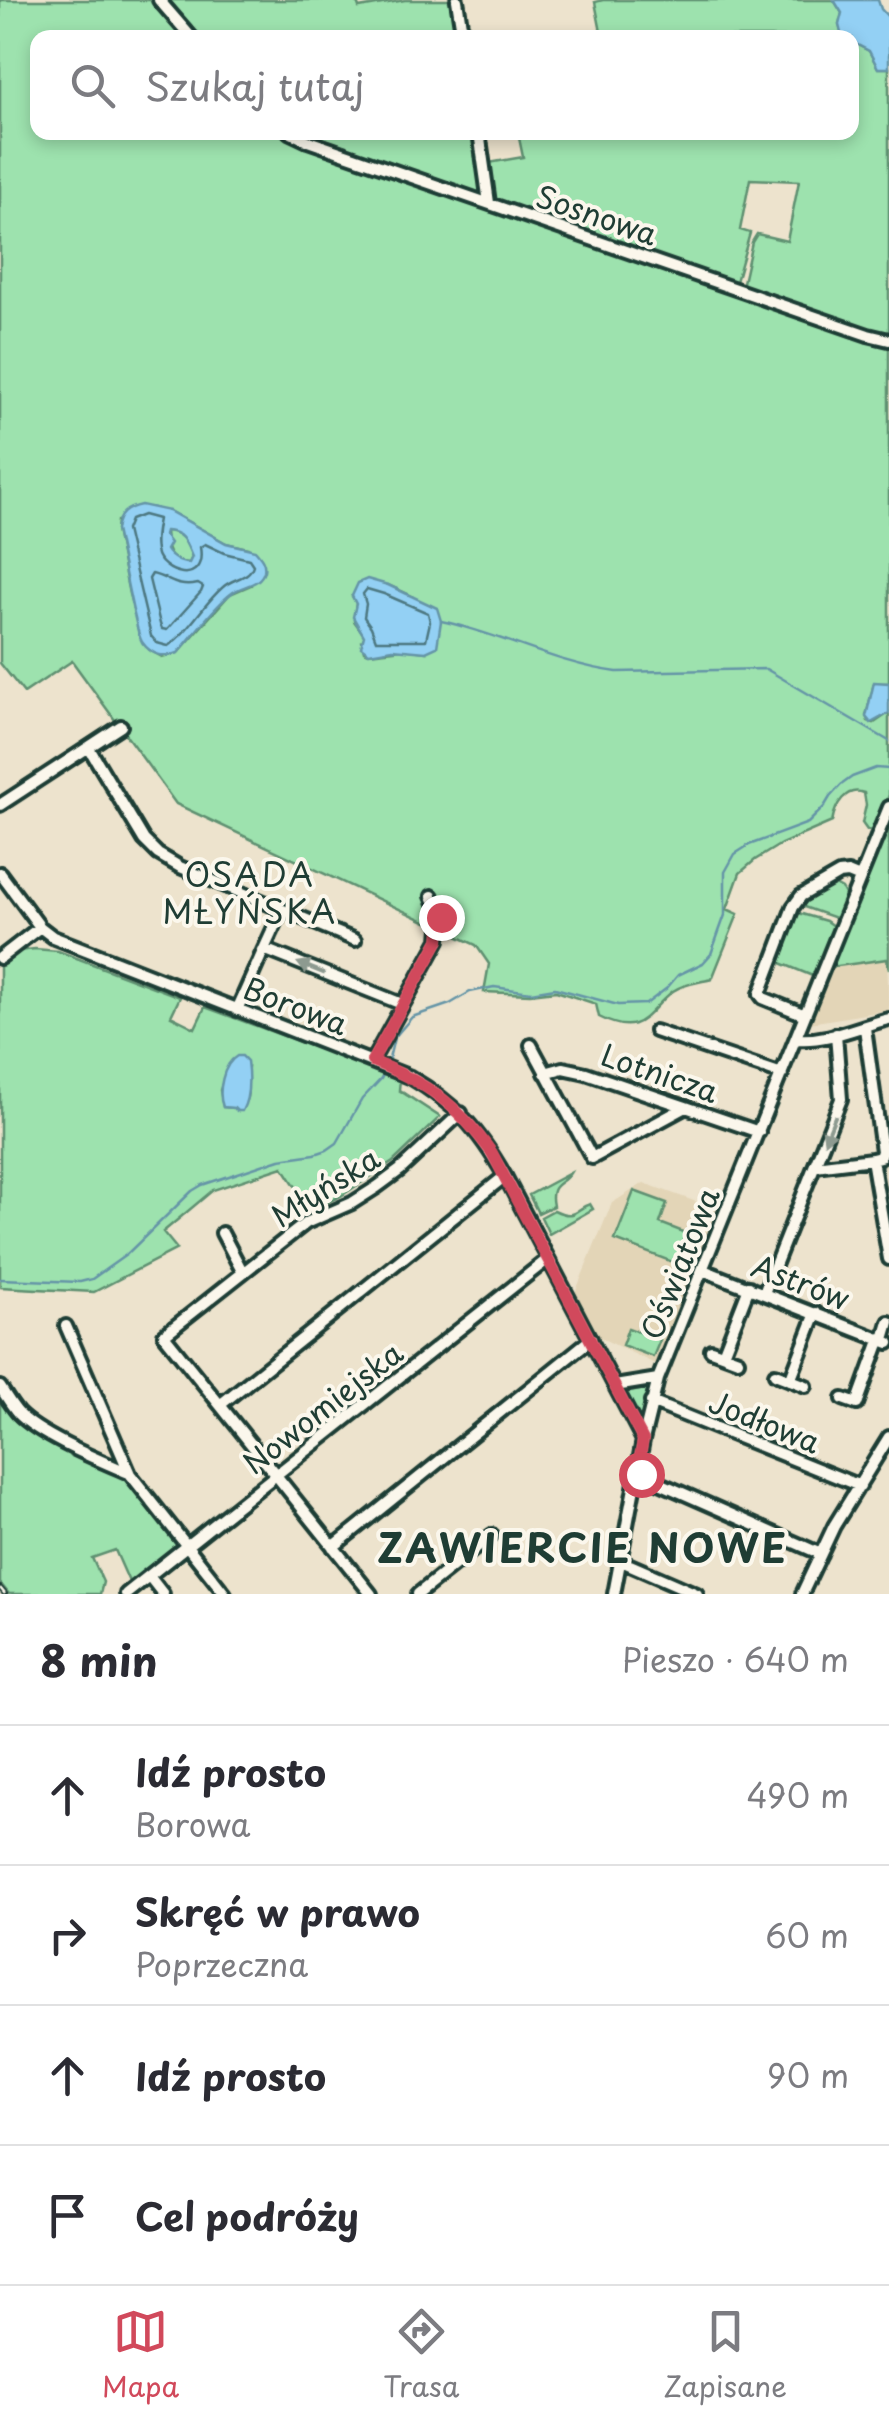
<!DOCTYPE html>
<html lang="pl">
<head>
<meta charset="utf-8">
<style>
	:root { --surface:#fff; --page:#f2f2f3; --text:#2b2b33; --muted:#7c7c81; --line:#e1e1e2; --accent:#d1495b }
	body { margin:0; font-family:"Playpen Sans",sans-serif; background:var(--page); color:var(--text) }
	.stop { position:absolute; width:30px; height:30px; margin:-22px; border:8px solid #d1495b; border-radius:50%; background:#fff }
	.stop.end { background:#d1495b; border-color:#fff; box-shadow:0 2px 10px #0008 }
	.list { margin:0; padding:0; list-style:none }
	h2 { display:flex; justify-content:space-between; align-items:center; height:130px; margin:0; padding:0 40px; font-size:42px }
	h2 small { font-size:32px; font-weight:400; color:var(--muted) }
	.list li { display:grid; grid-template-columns:65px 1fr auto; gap:30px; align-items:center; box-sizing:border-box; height:140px; padding:0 40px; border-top:2px solid var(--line) }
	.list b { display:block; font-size:38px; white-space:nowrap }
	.list p { margin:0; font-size:32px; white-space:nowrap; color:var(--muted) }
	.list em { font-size:32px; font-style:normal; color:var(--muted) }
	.icon { flex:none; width:55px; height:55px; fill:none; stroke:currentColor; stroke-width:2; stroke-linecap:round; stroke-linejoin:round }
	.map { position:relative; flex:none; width:889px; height:1594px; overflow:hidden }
	.search { position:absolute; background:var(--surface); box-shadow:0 5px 15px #0003; left:30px; right:30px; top:30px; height:110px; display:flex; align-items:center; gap:25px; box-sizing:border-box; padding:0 35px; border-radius:20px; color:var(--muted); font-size:38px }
	.sheet { height:690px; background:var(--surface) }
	nav { display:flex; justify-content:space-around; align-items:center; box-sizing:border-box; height:140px; border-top:2px solid var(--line); background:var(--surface); font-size:28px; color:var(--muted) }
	nav a { display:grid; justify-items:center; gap:5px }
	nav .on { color:var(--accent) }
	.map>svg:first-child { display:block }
</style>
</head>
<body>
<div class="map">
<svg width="889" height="1594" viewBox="0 0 889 1594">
	<rect width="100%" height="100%" fill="#ede3cd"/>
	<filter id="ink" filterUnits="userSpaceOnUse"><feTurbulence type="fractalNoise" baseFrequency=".01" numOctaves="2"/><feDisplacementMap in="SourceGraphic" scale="20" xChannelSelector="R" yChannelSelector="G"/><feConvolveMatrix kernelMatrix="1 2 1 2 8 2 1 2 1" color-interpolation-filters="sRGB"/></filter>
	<g filter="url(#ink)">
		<!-- built -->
		<path fill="#e3d5b7" d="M887,959L889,1010L810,1023L831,967Z
			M644,1183L716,1209L655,1364L597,1336L575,1293L612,1203Z"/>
		<!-- green -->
		<path fill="#9de2ae" stroke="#5e9071" stroke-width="2.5" fill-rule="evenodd" d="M0,0H154L185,37L38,38V132L275,133L473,203L889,343V683H874L866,716L868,721L874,723L889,713V795L876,828L872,831L867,830L862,823L866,805L864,793C846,786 835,805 832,822L781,844L755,860L740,873L727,909L738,914L712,979C700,982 683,984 673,991C645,1013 642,1039 599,1017L596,1004L556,991L530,994L484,992L489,964L476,945L176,804L72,661L24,693L0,663ZM169,511L226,543L248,548L251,585L230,594L178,653L162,657L151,651L143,643L129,594L116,530L117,521ZM388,585L412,596L426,652L403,649L369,653L364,651L362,641L365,636L354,621L356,603L352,596Z
			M165,0H356L359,8L405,0H452L459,37H196Z
			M603,0H834L842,13L839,25L843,37H602L595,2Z
			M852,42L869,51L878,68H889V336L871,332L742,287L752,242L757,234L787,241L799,181L750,179L740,230L750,233L735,285L497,202L493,198L489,163L523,157L518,133L852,132Z
			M296,133H475L484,190L482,196L478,197Z
			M165,531C182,531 187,542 192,557L189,563C167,562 166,549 165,531Z
			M889,823V969L887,959L831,967Z
			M835,885L842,889L847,898L838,919L801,906L805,897Z
			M795,912L826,921L833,926L832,936L815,977L776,961Z
			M35,949L58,951L180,997L171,1016L195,1028L205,1007L400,1079L399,1090L440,1117L393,1162L341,1196L311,1210L283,1167L213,1190L163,1232L177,1249L94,1292L0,1287V962L18,951ZM248,1067C245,1086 254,1097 238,1111L234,1108L223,1107L220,1090L224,1078Z
			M570,1173C562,1186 548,1182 553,1206L538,1213L529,1195Z
			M634,1191L667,1203L660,1223L686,1233L675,1263L615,1240Z
			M590,1204L593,1209L549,1234L541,1217L554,1210C577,1221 575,1208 590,1204Z
			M628,1328L660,1340L653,1357L622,1345Z
			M642,1384L647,1386L650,1391L643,1416L634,1415L622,1392L626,1387L630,1392L645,1389Z
			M0,1392L13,1411L123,1473L178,1541L179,1548L130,1584L115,1550L92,1558L103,1582L100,1594H9L0,1583Z"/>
		<!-- water -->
		<path fill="#93d0f4" stroke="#6595a7" stroke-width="2.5" fill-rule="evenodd" d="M834,0H878L881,9L889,18V68H878L869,51L852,42V38L842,37L839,25L842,13Z
			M141,505L169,511L226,543L255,550C260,556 266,562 264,571C260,586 242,585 232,593C213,607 194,635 178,653C165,659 151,655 142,642C137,633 136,620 133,611C127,584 122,557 116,530C118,514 126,508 141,505ZM165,531C183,531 186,543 192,557L189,563C181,564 170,557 166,550L170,543L164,535Z
			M367,579L388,585L437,608L441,621L437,647L426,652L393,649L369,653L361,647L364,636L353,617L356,604L352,596L358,583Z
			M874,682L889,683V713L871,723L866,717Z
			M237,1056H242L247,1061C249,1076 250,1097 242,1111H237L234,1108L223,1107C217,1092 223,1064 237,1056Z"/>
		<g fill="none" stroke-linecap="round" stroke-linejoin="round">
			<!-- shore -->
			<path stroke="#4d7881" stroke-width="2.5" d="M143,515L158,519C156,530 154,539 156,551C160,574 207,588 200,547L205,544L224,553L249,559L253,565C249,579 234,577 223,587C203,604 190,631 168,646L157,643L151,636L126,530L130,520Z
				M152,574C170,578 176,589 198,584L203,587L201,592L167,630L162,629L160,624L149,579Z
				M367,589L384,594L428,613L430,622L426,640H376L371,627L364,617L366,604L363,594Z"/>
			<!-- stream -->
			<path stroke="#6595a7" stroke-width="2.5" d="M441,621C501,634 556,664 617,672L766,669L889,741
				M388,1063L394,1038L412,1017L450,1004L470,992L494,987L531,992L555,988L618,1005L646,1004L667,988L678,975L703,963L711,954L725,915V872L735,854L749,845L808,823L824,807L830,797L841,785L852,777L876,768L889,769
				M0,1279L80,1282L92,1279L126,1255L192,1191L202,1185L280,1159L315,1154L327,1150L337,1143L362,1099L381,1079L385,1071"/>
			<defs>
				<path id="minor" d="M159,0L192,38
					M457,0L463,38
					M289,132L308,141L868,335L889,340
					M479,132L489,203
					M89,748L144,840L158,854L180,867L355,940
					M0,805L121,726
					M0,873L40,927L53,937L410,1077C456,1104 478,1129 505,1176L643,1440
					M264,949L282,910
					M0,958L40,927
					M237,1010L264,949L402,1004
					M805,1015L763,998L760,994L793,907L801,896L839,874L848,873L860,878
					M865,1028L882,1151L880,1157L872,1159L889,1259
					M655,1031L782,1074
					M796,1039C828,1042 859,1026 889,1019
					M531,1045L592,1158L686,1107
					M372,1061L439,940L441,917L432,896
					M545,1073L563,1068L586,1073L759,1132
					M815,1166L872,1159
					M222,1233L242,1271
					M703,1270L889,1343
					M764,1293L841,1099L836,1034
					M66,1326L130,1474L225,1594
					M884,1339L889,1322
					M711,1350L738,1360
					M723,1354L749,1287
					M775,1374L806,1386
					M790,1380L816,1313
					M615,1386L658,1379
					M0,1387C6,1396 11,1405 18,1413C40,1436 99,1460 129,1473
					M843,1399L857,1404L881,1338
					M651,1402L860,1486
					M220,1405L505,1176
					M637,1473L821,1554
					M333,1547L591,1339
					M621,1561L697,1594
					M149,1576L163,1594
					M126,1594L548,1259
					M371,1594L164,1335L306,1223L352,1203L377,1187L400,1170L461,1113
					M418,1594L492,1535
					M614,1594L643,1440L658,1379L889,807
					M802,1594L834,1526L889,1437"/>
			</defs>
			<!-- minor casing -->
			<use href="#minor" stroke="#1f3d34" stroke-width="18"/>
			<!-- minor -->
			<use href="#minor" stroke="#fbf7ec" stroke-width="10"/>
			<defs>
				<path id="rail" d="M0,1588L5,1594"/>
			</defs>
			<!-- rail casing -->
			<use href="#rail" stroke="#1f3d34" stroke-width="6"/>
			<!-- rail -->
			<use href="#rail" stroke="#fbf7ec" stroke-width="2.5" stroke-dasharray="8" stroke-linecap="butt"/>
		</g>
		<!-- one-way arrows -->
		<defs><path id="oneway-solid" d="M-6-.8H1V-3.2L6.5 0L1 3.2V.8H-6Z" transform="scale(2.5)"/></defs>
		<g fill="#8d9a90">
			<use href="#oneway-solid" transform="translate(311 968) rotate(-158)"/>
			<use href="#oneway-solid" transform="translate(830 1129) rotate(112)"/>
		</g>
	</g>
	<g fill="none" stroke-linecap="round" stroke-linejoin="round" filter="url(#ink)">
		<!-- route -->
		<path stroke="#d1495b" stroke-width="12" d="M441,917L439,940L372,1061C429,1084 456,1103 492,1153L643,1440L637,1473L641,1474"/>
	</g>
	<g text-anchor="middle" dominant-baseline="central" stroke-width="8" stroke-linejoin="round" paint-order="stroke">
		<!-- street labels -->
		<g font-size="30" fill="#1f3d34" stroke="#fbf7ec">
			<text transform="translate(597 214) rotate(19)">Sosnowa</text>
			<text transform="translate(296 1005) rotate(21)">Borowa</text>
			<text transform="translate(660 1072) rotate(19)">Lotnicza</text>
			<text transform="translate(325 1186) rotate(-32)">Młyńska</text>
			<text transform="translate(679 1263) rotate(-68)">Oświatowa</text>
			<text transform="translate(801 1281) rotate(21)">Astrów</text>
			<text transform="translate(322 1407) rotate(-38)">Nowomiejska</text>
			<text transform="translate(765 1421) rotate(22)">Jodłowa</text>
		</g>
		<!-- neighbourhood labels -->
		<g font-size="32" letter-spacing="2.5" fill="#1f3d34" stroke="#fbf7ec">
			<text x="250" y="874">OSADA<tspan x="250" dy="37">MŁYŃSKA</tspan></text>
		</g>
		<!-- district labels -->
		<g font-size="40" font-weight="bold" letter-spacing="2.5" fill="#1f3d34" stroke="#fbf7ec">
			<text x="583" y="1546">ZAWIERCIE NOWE</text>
		</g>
	</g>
</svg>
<div class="stop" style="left:641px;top:1474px"></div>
<div class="stop end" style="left:441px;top:917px"></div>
<div class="search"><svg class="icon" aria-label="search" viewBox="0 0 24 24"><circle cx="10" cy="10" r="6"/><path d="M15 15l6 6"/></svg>Szukaj tutaj</div>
</div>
<section class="sheet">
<h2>8 min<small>Pieszo · 640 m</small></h2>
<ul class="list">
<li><svg class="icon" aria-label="ahead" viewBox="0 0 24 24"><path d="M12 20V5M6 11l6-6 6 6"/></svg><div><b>Idź prosto</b><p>Borowa</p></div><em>490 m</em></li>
<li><svg class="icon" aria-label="right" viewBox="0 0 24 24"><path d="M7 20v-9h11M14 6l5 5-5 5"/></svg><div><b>Skręć w prawo</b><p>Poprzeczna</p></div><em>60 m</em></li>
<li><svg class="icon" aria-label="ahead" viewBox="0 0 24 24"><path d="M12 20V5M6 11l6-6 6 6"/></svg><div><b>Idź prosto</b></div><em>90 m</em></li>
<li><svg class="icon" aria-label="arrive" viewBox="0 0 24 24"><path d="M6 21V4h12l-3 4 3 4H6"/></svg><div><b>Cel podróży</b></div></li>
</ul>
</section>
<nav>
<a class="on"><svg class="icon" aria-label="map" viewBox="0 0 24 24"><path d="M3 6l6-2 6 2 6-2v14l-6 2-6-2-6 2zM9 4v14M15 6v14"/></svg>Mapa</a>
<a><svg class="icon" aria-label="directions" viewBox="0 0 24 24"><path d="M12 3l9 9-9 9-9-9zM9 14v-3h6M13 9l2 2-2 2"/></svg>Trasa</a>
<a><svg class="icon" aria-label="saved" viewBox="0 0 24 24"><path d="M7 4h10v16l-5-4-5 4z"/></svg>Zapisane</a>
</nav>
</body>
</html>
